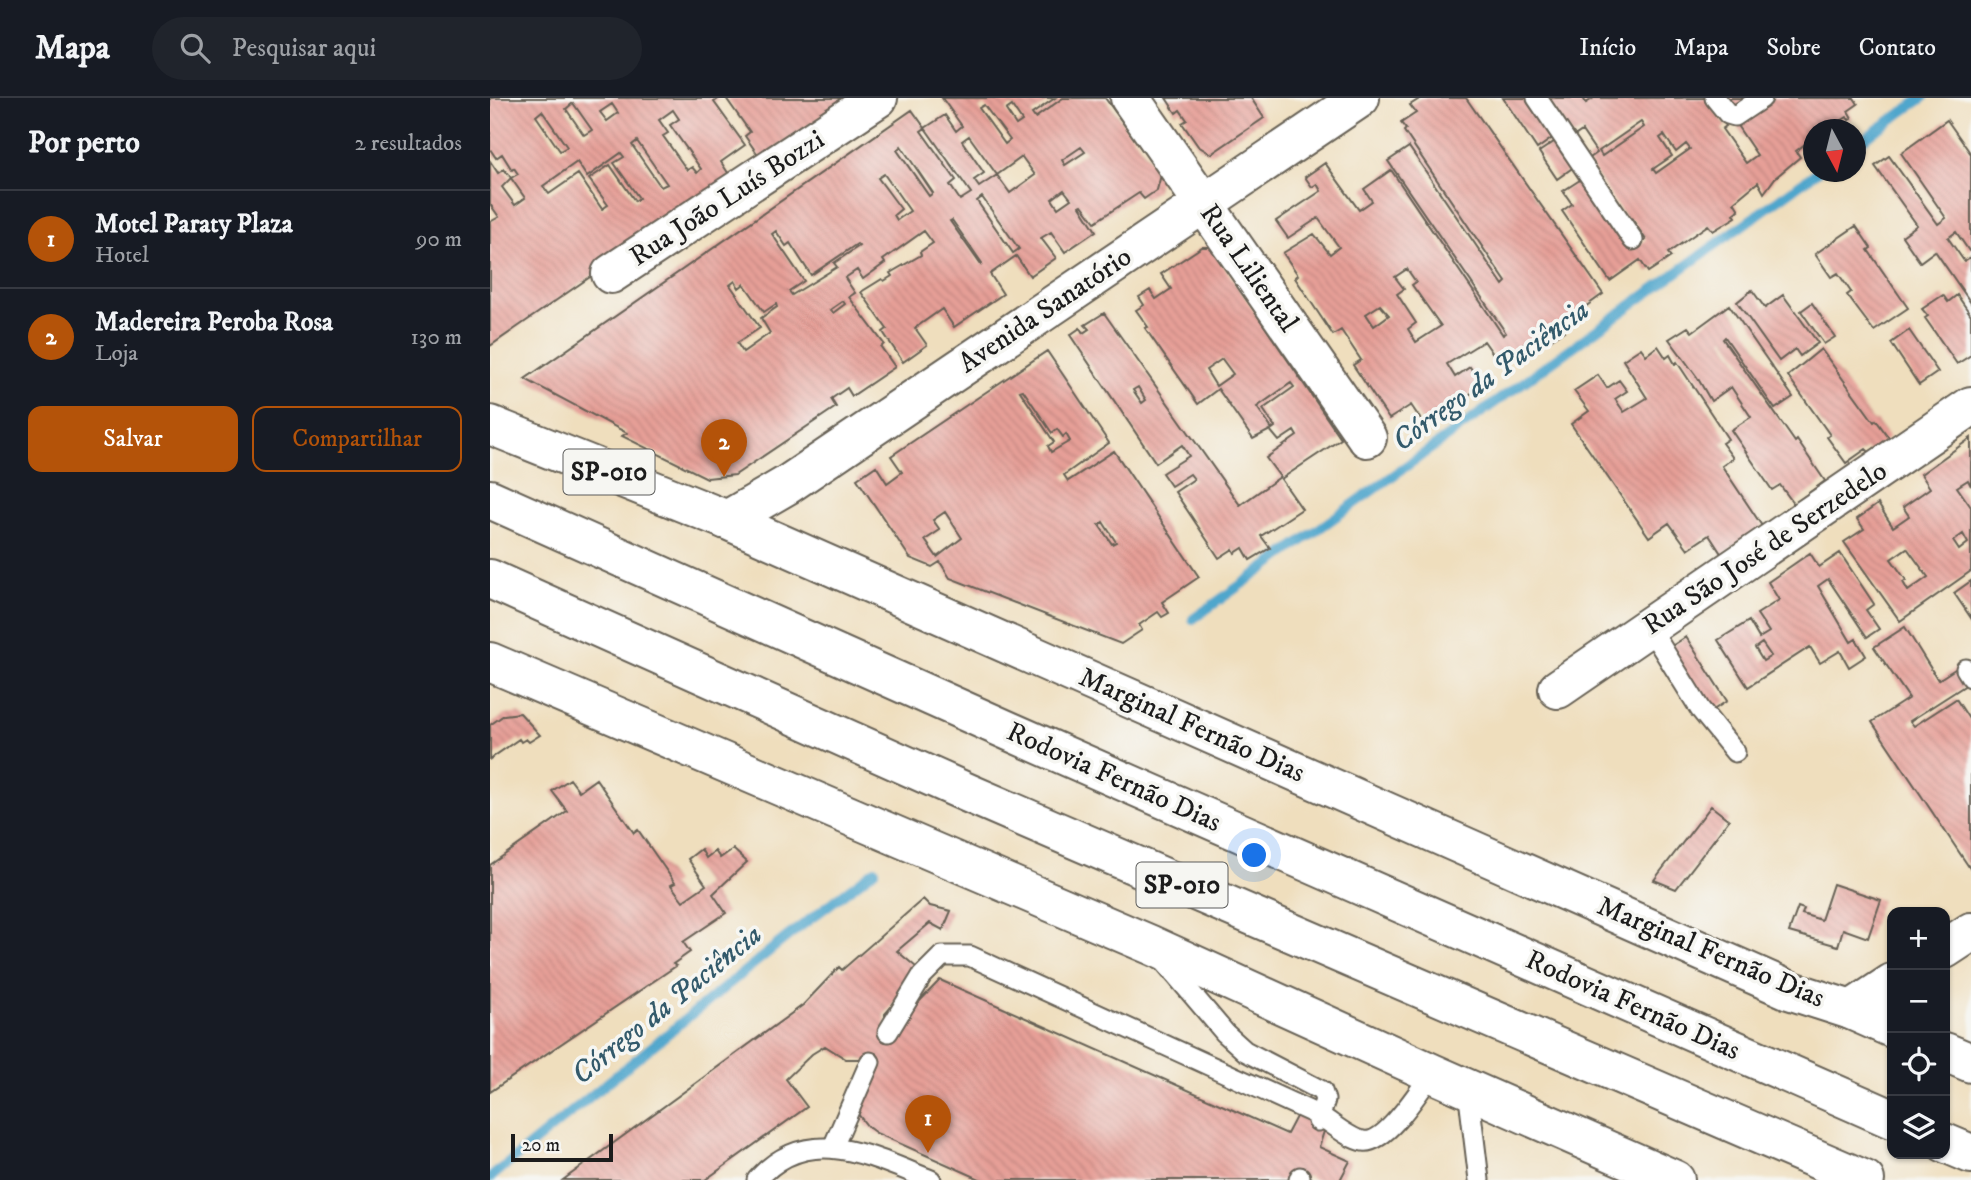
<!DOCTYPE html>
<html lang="pt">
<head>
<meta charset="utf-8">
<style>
	:root { --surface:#171b24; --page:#20242c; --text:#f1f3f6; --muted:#9ea1a6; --line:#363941; --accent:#b45309 }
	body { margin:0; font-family:"IM FELL DW Pica",serif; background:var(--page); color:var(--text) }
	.controls { position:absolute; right:21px; bottom:21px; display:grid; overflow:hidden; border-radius:14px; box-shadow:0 2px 5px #0004 }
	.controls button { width:63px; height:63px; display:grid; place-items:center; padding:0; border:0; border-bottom:2px solid var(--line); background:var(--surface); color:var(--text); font:35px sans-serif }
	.compass { position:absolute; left:1313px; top:21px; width:63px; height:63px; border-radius:50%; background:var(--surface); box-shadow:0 2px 5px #0004; rotate:173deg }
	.scale { position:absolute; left:21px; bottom:18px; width:102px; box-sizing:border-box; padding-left:7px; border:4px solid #1c1c1c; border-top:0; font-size:19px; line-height:24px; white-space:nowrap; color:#1c1c1c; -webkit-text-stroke:5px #f6f6f2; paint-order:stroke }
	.you { position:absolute; left:765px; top:758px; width:24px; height:24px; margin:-18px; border:5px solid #fff; border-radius:50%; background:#1a73e8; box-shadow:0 0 0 10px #1a73e833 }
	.badge { display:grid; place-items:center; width:46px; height:46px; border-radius:50%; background:var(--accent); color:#fff; font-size:23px; font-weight:700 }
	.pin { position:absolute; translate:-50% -58px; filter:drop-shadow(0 2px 4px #0008) }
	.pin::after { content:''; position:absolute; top:37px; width:24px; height:21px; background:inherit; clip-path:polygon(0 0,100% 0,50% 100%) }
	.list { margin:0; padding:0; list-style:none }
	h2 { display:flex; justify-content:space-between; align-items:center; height:91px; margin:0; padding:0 28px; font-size:30px }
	h2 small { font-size:23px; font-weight:400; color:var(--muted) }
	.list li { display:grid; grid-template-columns:46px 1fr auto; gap:21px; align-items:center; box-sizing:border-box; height:98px; padding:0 28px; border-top:2px solid var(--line) }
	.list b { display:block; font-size:26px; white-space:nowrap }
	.list p { margin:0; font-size:23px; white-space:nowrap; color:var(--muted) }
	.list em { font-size:23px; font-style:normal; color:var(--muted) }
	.actions { display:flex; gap:14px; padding:21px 28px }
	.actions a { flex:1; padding:16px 0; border:2px solid var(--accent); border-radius:14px; text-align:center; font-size:24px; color:var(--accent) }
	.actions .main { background:var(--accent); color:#fff }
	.icon { flex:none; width:38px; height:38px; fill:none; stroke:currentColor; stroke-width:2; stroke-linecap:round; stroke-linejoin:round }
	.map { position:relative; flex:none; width:1481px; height:1082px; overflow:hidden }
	header { display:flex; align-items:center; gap:42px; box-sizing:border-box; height:98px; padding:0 35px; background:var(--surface); border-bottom:2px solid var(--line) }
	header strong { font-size:33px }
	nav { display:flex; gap:38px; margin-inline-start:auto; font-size:24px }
	.search { width:490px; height:63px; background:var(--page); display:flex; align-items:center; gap:18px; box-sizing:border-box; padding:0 24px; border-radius:38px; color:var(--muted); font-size:26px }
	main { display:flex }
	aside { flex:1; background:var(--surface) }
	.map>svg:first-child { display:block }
</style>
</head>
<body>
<header>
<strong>Mapa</strong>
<div class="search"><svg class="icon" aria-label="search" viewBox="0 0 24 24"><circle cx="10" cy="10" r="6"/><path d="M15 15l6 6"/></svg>Pesquisar aqui</div>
<nav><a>Início</a><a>Mapa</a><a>Sobre</a><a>Contato</a></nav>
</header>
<main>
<aside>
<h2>Por perto<small>2 resultados</small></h2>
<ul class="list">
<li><span class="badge">1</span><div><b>Motel Paraty Plaza</b><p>Hotel</p></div><em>90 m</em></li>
<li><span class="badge">2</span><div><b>Madereira Peroba Rosa</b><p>Loja</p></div><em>130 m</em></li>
</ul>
<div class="actions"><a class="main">Salvar</a><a>Compartilhar</a></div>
</aside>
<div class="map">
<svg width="1481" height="1082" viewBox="0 0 1481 1082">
	<defs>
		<pattern id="building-back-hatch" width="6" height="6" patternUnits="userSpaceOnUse" patternTransform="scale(1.75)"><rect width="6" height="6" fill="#e69f97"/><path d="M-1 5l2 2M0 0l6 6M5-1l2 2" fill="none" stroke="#c58882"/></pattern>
	</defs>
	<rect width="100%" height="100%" fill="#f6f6f2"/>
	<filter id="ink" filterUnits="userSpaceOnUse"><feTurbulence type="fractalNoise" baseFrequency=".0143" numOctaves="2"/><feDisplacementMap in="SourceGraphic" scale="14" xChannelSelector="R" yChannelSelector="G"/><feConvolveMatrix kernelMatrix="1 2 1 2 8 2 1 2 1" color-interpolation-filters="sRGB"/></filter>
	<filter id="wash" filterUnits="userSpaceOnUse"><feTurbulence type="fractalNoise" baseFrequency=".00686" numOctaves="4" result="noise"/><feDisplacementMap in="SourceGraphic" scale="28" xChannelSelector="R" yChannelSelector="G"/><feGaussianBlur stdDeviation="1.57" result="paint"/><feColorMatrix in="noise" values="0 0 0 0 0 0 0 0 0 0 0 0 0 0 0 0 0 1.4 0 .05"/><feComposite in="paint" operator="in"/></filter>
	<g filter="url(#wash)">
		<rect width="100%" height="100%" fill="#efdebd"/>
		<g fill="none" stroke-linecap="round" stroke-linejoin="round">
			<!-- stream -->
			<path stroke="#50a6cc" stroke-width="10" d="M1366,46L1433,0
				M703,521L1327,74
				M0,1080L298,838L385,772"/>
		</g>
		<g id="blocks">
			<!-- building -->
			<path fill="url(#building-back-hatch)" fill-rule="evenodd" d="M0,0H230L224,4L255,47L231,64L242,81L0,248V124L9,119L0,106V63L8,75L14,71L21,80L12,89L25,107L35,100L21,80L28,76L24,70L22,72L12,56L6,60L0,51ZM83,5L102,32L94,37L76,11ZM122,6L128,15L117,23L110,14ZM183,12L189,21L180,27L211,71L207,75L202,69L197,72L173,38L178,35L169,22ZM52,13L77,49L70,53L46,18ZM147,43L177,86L171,89L142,47ZM131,55L134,59L124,65L149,100L145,103L120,67L99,81L118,107L112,111L88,76L59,96L53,88L87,64L97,79Z
				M236,0H359L271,61L255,38L260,34Z
				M452,0H565L542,16L545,20L573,0H615L671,77L667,92L654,101L649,95L605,124L592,107L590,108L606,133L575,154L561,134L551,140L566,160L540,178L526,158L500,176L513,196L464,229L452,211L425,230L437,247L413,264L393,234L397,231L371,194L392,181L394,183L402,178L400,175L431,157L430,154L443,145L434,133L393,162L395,165L373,181L367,172L355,180L365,195L359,199L394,246L391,249L405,269L362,298L357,290L341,301L346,309L245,377L217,380L132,338L137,335L35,281L422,12L435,30L431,33L466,82L460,87L470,102L481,95L435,30L455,17L466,33L472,28ZM494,7L520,42L515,46L489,10ZM522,8L532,23L526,27L516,12ZM479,38L507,77L489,89L484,82L494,75L472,43ZM411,48L443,95L439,98L407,52ZM591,49L595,54L575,67L572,62ZM532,59L545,77L520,95L507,77ZM394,76L420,113L407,122L404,117L411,111L388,80ZM574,92L581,101L568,110L562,101ZM492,99L529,151L523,155L487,103ZM462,122L492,165L491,167L460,123ZM286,133L296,148L300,145L321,177L367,146L369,148L344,165L347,169L302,197L299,193L314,183L282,136ZM245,183L249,190L254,186L274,214L286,206L287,209L271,220L280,235L253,254L247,245L270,230L240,187ZM353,203L355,206L343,215L340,212Z
				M676,0H761L774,20L721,56L708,48L692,25L697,22L690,12L686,15Z
				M931,0H976L1113,196L1070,227L1074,233L1054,246L1047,237L1027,251L1030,255L1011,267L994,243L957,266L965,279L980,269L993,288L933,325L921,307L899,321L863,267L871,262L851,232L843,237L805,180L808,177L793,155L824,136L840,156L849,149L828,120L798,140L786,123L831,93L827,86L822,89L815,79L835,65L869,112L882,103L874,91L901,72L1013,237L1016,235L898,63L919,49L1013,187L1016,184L914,33L916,31L911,25L926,15L920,7ZM917,171L926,184L922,187L951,228L926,244L918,231L926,225L907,196L914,191L905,179ZM890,207L899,217L884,228L876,216Z
				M1013,0H1039L1065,38L1047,51Z
				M1057,0H1093L1096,5L1104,0H1216L1236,28L1232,31L1256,65L1267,57L1246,26L1283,0H1364L1368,6L1358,13L1362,20L1359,22L1357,19L1343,28L1345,32H1324V39L1306,53L1310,59L1285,80L1274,95L1268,84L1244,104L1249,112L1244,116L1246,119L1223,133L1218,127L1178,155L1181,159L1158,174L1150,162L1120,183L1072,113L1082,106L1073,93L1093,80L1142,151L1156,142L1142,121L1138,124L1097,62L1107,55L1092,33L1083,39ZM1151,24L1154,29L1112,58L1109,53ZM1174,37L1186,54L1196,46L1200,51L1166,75L1163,71L1182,58L1170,40Z
				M1238,0H1262L1246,11Z
				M1457,22L1481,56V151L1479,153L1466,134L1458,140L1474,163L1481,159V205L1445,153L1430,164L1412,138L1427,127L1385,68L1399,58L1448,126L1456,120L1411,55Z
				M1067,42L1085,68L1067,81L1049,54Z
				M1366,128L1381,150L1378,152L1418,210L1384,233L1357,197L1361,194L1348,175L1341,179L1325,156Z
				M712,149H721L851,341L791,381L812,411L771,438L780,450L760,462L753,450L745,455L743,451L729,460L685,394L704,381L700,376L681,388L672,375L699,358L692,347L666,365L580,237L590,230L593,235L599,231L595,227L614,215L750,407L790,379L776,360L807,338L804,333L789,343L780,332L763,341L728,291L708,306L655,230L658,229L646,212L654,207L649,199L660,192L666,201L681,191L671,176ZM732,261L743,276L726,288L716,272ZM801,285L804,289L773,311L785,329L782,331L767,309ZM648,289L656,302L652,305L643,292Z
				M1262,192L1275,210L1293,197L1328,245L1310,258L1305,251L1289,263L1247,204Z
				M1453,197L1458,204L1467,197L1481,217V257L1467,266L1435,220L1438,218L1432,211Z
				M1322,205L1345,239L1334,246L1311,213Z
				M1239,207L1303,299L1285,311L1235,239L1233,241L1305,344L1307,342L1335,383L1304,406L1290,387L1282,392L1241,332L1261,319L1241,289L1221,303L1207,279L1179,241L1198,229L1202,234Z
				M1419,232L1448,274L1429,287L1401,245Z
				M1168,248L1176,260L1180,257L1185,266L1187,264L1238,341L1232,345L1243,360L1232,368L1272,428L1232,457L1219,437L1198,451L1179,425L1159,439L1081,326L1099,313L1084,293L1108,277L1117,290L1129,282L1137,293L1125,301L1134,314L1157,300L1133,262L1151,250L1156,257Z
				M1331,251L1384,324L1386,322L1399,340L1379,354L1376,351L1356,365L1337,339L1340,337L1298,278Z
				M557,253L619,345L574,377L578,383L624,353L709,479L672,504L679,515L672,519L668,514L649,527L652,532L631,546L460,480L450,464L442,469L420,460L367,381L386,368L397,385L412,374L401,358ZM533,292L562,335L567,331L573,339L576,336L580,343L561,354L558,348L564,344L530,293ZM455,414L472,440L447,459L435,442L450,432L443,422ZM613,424L626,444L622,446L609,427Z
				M1481,340V388L1478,382L1467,389L1481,409V473L1410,523L1354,444L1374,431L1367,421L1388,406L1403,429L1419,418L1413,409L1440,390L1431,376ZM1473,436L1478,445L1469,452L1463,443ZM1417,450L1438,479L1418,493L1413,484L1416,482L1401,461Z
				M1320,455L1329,469L1350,455L1384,506L1376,512L1389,531L1377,539L1338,481L1328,488L1361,544L1366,541L1376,558L1359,569L1350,553L1330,565L1320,549L1258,589L1228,542L1259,523L1269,540L1279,534L1267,516L1289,502L1278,484ZM1272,545L1281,558L1273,563L1265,550Z
				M1481,483V520L1464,495Z
				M1415,529L1448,582L1468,569L1479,585L1420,623L1424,628L1466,601L1481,624V772L1382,624L1419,600L1384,549Z
				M1196,539L1237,603L1217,616L1177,551Z
				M30,615L50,637L39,644L36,641L31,644L29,641L0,661V627L14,617Z
				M80,681L89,693L106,681L144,735L148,732L185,785L181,787L193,803L216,787L198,761L211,751L216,760L225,753L230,760L243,751L257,764L223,796L236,815L193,844L200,854L183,866L186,868L0,994V767L77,713L62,693Z
				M1221,708L1239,722L1186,791L1164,782Z
				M1343,786L1391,802L1378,840L1353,831L1348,848L1299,834L1308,809L1314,811L1312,816L1331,822Z
				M433,801L440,808L461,813L453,832L440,825L407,853L432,874L395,916V929L403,941L427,906L450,882L797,1036L809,1013L836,1027L829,1049L860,1063L850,1082H825L817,1078L809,1082H492L386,1035L378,1029L368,1016L389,966L369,961H356L335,948L322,956L296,981L317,1009L215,1082H73L313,907L349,869L352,872Z"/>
		</g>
	</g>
	<g filter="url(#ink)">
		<use href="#blocks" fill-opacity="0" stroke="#666054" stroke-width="2"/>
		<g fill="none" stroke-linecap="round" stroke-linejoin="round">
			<defs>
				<path id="lane" d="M1047,0L1143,142
					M1225,0L1238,16L1245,18L1272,0
					M1159,529L1210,611L1245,654
					M1476,571L1481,579
					M673,862L735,935L755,953L832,993L835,1002L828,1023
					M398,934L432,878L452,858H480L830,1018C842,1025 859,1041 873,1043C895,1047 930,992 942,975
					M978,991L989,1082
					M343,1049L380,964
					M267,1082C318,1023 382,1059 441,1082
					M809,1082L810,1079"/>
				<path id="street" d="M640,0L877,340
					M121,176L388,0
					M1068,591L1481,308
					M1455,851L1481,834
					M1361,912L1402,885"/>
				<path id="secondary" d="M237,422L297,387L870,0"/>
				<path id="highway" d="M0,327L237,422L1299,892L1361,912L1402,930
					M0,401L519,633L1402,1021
					M0,481L478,695L1375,1082
					M0,564L661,847L942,975L1185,1082
					M1455,954L1481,965
					M1455,1045L1481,1056"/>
			</defs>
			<!-- lane casing -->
			<use href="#lane" stroke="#666054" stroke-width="23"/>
			<!-- street casing -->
			<use href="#street" stroke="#666054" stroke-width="42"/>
			<!-- secondary casing -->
			<use href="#secondary" stroke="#666054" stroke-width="42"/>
			<!-- highway casing -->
			<use href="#highway" stroke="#666054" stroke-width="42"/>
			<!-- lane -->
			<use href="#lane" stroke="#fff" stroke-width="19"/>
			<!-- street -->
			<use href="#street" stroke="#fff" stroke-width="38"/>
			<!-- secondary -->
			<use href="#secondary" stroke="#fff" stroke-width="38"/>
			<!-- highway -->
			<use href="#highway" stroke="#fff" stroke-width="38"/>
		</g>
	</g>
	<g text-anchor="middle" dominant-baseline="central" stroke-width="7" stroke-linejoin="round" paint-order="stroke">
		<!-- shield labels -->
		<g fill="#f6f6f2" stroke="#5d5d5c" stroke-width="2">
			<rect x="73.5" y="351.5" width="91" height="45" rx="5"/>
			<rect x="646.5" y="764.5" width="91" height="45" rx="5"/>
		</g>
		<g font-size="26" font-weight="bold" fill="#1c1c1c">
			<text x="119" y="374">SP-010</text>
			<text x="692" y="787">SP-010</text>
		</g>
		<!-- street labels -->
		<g font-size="28" fill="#1c1c1c" stroke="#f6f6f2">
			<text transform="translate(237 100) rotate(-33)">Rua João Luís Bozzi</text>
			<text transform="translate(759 170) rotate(55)">Rua Liliental</text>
			<text transform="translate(555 212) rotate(-34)">Avenida Sanatório</text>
			<text transform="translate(1275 450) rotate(-34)">Rua São José de Serzedelo</text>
			<text transform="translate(702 627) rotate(24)">Marginal Fernão Dias</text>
			<text transform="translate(624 679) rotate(24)">Rodovia Fernão Dias</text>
			<text transform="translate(1221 854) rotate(23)">Marginal Fernão Dias</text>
			<text transform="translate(1143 907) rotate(24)">Rodovia Fernão Dias</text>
		</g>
		<!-- water labels -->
		<g font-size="30" font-style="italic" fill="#335a6b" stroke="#f6f6f2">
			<text transform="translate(1001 278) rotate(-36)">Córrego da Paciência</text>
			<text transform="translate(177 907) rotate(-39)">Córrego da Paciência</text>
		</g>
	</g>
</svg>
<div class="controls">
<button>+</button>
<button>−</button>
<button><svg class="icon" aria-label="locate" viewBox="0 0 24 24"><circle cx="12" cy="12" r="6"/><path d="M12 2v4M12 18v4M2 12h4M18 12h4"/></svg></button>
<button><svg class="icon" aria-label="layers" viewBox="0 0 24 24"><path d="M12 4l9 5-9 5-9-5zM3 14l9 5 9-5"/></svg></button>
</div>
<svg class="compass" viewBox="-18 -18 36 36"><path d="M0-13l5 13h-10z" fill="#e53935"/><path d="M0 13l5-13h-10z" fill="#9ea1a6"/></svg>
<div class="scale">20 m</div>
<div class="you"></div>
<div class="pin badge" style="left:438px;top:1055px">1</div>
<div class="pin badge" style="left:234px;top:379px">2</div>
</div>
</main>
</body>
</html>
